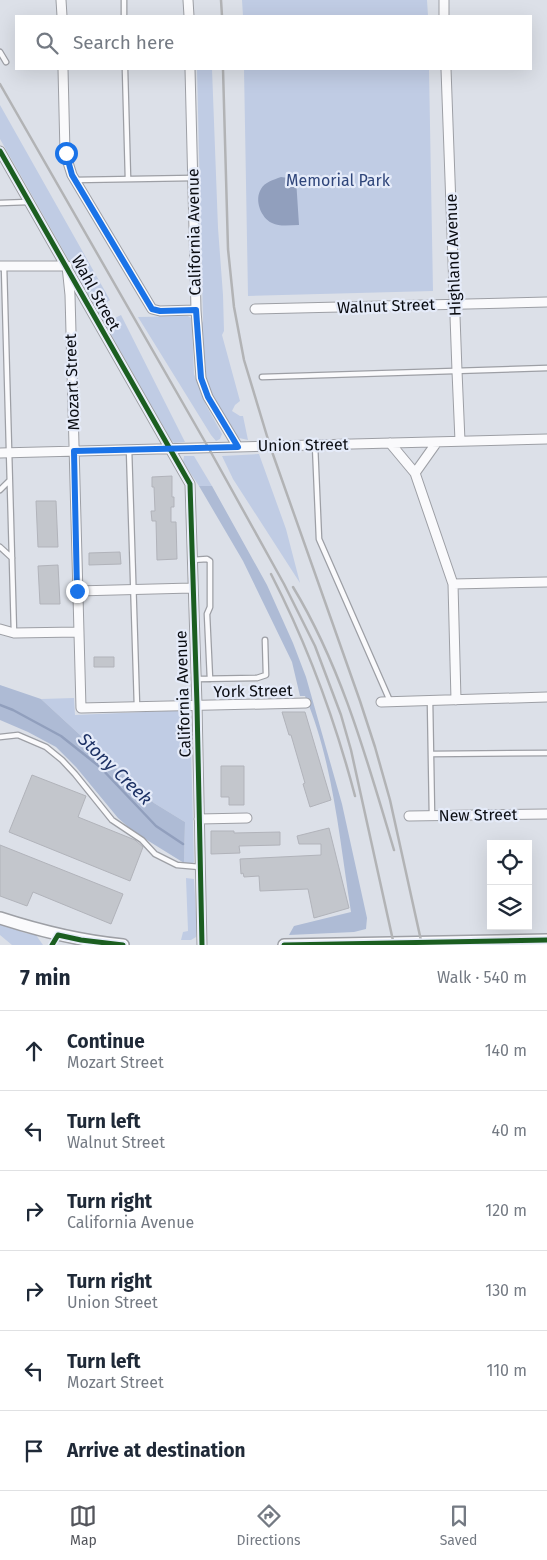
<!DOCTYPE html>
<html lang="en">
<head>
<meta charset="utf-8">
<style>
	:root { --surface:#fff; --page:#f2f2f3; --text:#1f2937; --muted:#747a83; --line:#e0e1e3; --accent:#54565c }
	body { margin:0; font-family:"Fira Sans",sans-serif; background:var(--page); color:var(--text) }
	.controls { position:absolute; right:15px; bottom:15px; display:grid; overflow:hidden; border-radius:0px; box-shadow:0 5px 20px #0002 }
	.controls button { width:45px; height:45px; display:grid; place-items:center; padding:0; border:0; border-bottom:1px solid var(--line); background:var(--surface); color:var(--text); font:25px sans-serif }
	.stop { position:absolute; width:15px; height:15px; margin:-11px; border:4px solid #1a73e8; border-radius:50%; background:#fff }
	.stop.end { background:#1a73e8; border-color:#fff; box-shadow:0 1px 5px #0008 }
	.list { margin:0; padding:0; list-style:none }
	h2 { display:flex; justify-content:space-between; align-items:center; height:65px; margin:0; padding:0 20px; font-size:21px }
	h2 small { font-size:16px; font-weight:400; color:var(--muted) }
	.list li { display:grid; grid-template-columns:32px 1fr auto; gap:15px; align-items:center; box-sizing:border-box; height:80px; padding:0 20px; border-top:1px solid var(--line) }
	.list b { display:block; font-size:19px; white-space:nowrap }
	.list p { margin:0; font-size:16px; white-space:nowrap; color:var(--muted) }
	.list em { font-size:16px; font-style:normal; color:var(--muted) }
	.icon { flex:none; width:28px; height:28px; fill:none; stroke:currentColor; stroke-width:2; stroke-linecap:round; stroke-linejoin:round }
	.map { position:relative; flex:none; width:547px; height:945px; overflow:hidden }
	.search { position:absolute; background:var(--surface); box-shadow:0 5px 20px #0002; left:15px; right:15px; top:15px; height:55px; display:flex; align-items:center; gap:12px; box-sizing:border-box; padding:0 18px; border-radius:0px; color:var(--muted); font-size:19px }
	.sheet { height:545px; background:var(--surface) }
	nav { display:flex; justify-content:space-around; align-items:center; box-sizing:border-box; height:70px; border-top:1px solid var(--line); background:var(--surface); font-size:14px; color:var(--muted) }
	nav a { display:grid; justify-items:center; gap:2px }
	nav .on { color:var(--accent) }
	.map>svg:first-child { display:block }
</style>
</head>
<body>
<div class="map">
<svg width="547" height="945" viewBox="0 0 547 945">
	<rect width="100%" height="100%" fill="#dce0e8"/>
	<!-- green -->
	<path fill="#c0cce4" d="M242,0H427L428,16H243Z
		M197,69H212L218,228L223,295L224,331L222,335L240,401L235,405L232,411L240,416H243L248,440L239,438L236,434C229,423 220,413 214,401C202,379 203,349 201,325L203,321Z
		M244,69H429L433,291L248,296Z
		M0,105L110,300L104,304L113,319L121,315L185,442L174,443L171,440L0,139Z
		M188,316L191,318L192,324L194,374L206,405L222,434L220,439L216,441L211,435L138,317Z
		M259,454L286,529L300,583L233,479L222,456Z
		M184,456H194L212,486H199L183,462Z
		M74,698L75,715L190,710L194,862L192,864L184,863L185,822L154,803L41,699Z
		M186,878L194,879L197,931L196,937L191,940H181L183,932L188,931Z
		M0,924L25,933L36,935L43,945H12L0,935Z"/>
	<!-- forest -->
	<path fill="#aebbd5" d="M199,486H212L267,585L293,643L306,677L342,804L367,918L366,929L354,932L289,935L294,926L351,912C340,843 333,761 305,696H300L292,662L243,561Z
		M0,685L41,699L154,803L185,822L184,863L134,832L118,818L76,767L56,747L28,732L0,720Z"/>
	<!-- water -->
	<path fill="#919fbd" d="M281,177L296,179L299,225C290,225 280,227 272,223C261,218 254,200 261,189C265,182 273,180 281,177Z"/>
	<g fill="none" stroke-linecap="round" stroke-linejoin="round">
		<!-- stream -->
		<path stroke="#919fbd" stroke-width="2.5" d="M0,705L13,710L61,736L100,767L156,826L183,844"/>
	</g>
	<!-- building -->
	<path fill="#c3c6cc" stroke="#b1b3ba" d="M172,476V497H174V507H171V522H176L177,559L157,560L156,521H152L151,511H155L154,487H152V477Z
		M36,501H56L58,547H38Z
		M120,552L121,564L89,565V553Z
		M58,565L60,604H40L38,566Z
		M94,657H114V667H94Z
		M282,712H305L331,800L310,807L303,784L305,783L291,735H289Z
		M221,766H244V805H229V797H221Z
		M32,775L86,796L78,817L135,840L143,847L130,881L9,832Z
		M329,828L349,908L314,918L308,889L260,891L259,876L244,877L243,873L241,874L240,859L321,855V844H299L297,836Z
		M211,831H234V833L280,832V845L239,846L240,853L211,854Z
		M0,845L123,894L111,924L33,892L27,906L0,896Z"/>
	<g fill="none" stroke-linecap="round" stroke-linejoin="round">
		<defs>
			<path id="service" d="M124,0V16
				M0,52L6,62
				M125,69L128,179
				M75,180L193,178
				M0,203L28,202
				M4,266L14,633
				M262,377L547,368
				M315,445L319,539L390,701
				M129,449L137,706
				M0,490L9,481
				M0,547L12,558
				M192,560L207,559L210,561V607L207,614L210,679
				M196,679L257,678L266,675L265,640
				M430,700L432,816
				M0,737L18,735L46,747L62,760L75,774L112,820L142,840L155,854L177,865L200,867
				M431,754L547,753"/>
			<path id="minor" d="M61,0L62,16
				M188,0L189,16
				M444,0V16
				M63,69L65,153L72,175L152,309L160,311L196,310
				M190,69L196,310L201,378L208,397L238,447
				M446,69L457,371L460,441
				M0,151L190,484L197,705L202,945
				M0,266H67L70,295L81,708L306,703
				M255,309L547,302
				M390,443L415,473L453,584L456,700
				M0,453L547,439
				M415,473L437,442
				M453,584L547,582
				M77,591L192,588
				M0,629L14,633L78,632
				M381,702L547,697
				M409,816L547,814
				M199,819L247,818"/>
			<path id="tertiary" d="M0,918C40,931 81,941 123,945
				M284,945L547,940"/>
		</defs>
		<!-- service casing -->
		<use href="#service" stroke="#9d9fa5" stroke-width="7"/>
		<!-- minor casing -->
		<use href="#minor" stroke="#9d9fa5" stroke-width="11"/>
		<!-- tertiary casing -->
		<use href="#tertiary" stroke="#9d9fa5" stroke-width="14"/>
		<!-- service -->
		<use href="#service" stroke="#fafafc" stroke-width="4.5"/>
		<!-- minor -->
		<use href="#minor" stroke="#fafafc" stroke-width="9"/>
		<!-- tertiary -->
		<use href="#tertiary" stroke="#fafafc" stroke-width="11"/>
		<!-- rail -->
		<path stroke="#b2b3b5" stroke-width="2.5" d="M221,0L222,16
			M223,69L228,249L234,307L244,360L270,446L360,701L375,747L390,800L422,945
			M0,84L208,447L284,584L315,646L341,715L351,750L394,945
			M271,574C307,644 335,720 355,796
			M293,587C342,668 367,760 394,850"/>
		<defs>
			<path id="cycleway" d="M0,151L190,484L197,705L202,945
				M52,945L58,935L81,940L123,945
				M284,945L547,940"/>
		</defs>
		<!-- cycleway casing -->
		<use href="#cycleway" stroke="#e5ebf9" stroke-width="8"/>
		<!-- cycleway -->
		<use href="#cycleway" stroke="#1b5e20" stroke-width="5"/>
	</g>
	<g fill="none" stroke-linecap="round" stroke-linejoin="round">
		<!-- route -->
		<path stroke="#1a73e8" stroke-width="6" d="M66,153L72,175L152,309L160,311L196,310L201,378L208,397L238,447L74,451L77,591"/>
	</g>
	<g text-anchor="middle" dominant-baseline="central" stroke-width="4.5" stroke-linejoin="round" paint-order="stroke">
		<!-- park labels -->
		<g font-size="16" fill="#2f457a" stroke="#e5ebf9">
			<text x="338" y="180">Memorial Park</text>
		</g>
		<!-- street labels -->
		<g font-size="16" fill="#0a0c11" stroke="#e5ebf9">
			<text transform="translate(194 232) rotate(-91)">California Avenue</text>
			<text transform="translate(453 255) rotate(-92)">Highland Avenue</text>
			<text transform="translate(96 293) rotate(61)">Wahl Street</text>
			<text transform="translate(386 306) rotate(-2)">Walnut Street</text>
			<text transform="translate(72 382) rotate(-92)">Mozart Street</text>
			<text transform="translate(303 445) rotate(-1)">Union Street</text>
			<text transform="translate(253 691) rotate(-1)">York Street</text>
			<text transform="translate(183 694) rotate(-92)">California Avenue</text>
			<text transform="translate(478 815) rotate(-1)">New Street</text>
		</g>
		<!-- water labels -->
		<g font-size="18" font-style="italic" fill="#1e3265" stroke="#e5ebf9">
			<text transform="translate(115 769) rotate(44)">Stony Creek</text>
		</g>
	</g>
</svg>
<div class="controls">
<button><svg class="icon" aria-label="locate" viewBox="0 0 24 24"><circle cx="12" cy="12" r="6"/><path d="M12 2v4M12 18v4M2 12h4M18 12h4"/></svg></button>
<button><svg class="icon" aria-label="layers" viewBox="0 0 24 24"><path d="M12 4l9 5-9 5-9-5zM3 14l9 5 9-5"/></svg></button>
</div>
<div class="stop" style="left:66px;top:153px"></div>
<div class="stop end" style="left:77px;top:591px"></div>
<div class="search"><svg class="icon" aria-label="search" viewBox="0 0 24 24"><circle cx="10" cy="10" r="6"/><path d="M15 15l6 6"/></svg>Search here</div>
</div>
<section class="sheet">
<h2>7 min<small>Walk · 540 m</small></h2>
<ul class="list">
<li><svg class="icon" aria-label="ahead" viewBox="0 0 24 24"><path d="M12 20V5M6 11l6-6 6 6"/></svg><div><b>Continue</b><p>Mozart Street</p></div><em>140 m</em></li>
<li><svg class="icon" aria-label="left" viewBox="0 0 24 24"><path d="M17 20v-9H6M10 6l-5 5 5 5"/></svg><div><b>Turn left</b><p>Walnut Street</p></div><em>40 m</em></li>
<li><svg class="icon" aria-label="right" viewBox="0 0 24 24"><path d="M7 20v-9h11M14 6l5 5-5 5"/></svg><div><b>Turn right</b><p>California Avenue</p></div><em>120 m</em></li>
<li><svg class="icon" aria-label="right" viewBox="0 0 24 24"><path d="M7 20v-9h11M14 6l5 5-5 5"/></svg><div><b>Turn right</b><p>Union Street</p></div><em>130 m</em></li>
<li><svg class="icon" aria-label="left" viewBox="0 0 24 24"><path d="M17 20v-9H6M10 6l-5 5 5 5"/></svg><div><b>Turn left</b><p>Mozart Street</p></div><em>110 m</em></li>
<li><svg class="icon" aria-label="arrive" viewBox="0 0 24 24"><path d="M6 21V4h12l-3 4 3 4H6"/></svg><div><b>Arrive at destination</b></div></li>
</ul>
</section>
<nav>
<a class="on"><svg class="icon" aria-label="map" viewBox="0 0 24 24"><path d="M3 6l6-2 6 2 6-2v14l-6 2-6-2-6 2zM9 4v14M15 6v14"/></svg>Map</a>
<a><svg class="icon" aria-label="directions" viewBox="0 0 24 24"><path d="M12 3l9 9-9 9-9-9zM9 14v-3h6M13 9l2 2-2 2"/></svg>Directions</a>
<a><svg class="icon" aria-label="saved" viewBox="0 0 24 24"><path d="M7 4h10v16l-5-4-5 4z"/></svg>Saved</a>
</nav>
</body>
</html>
